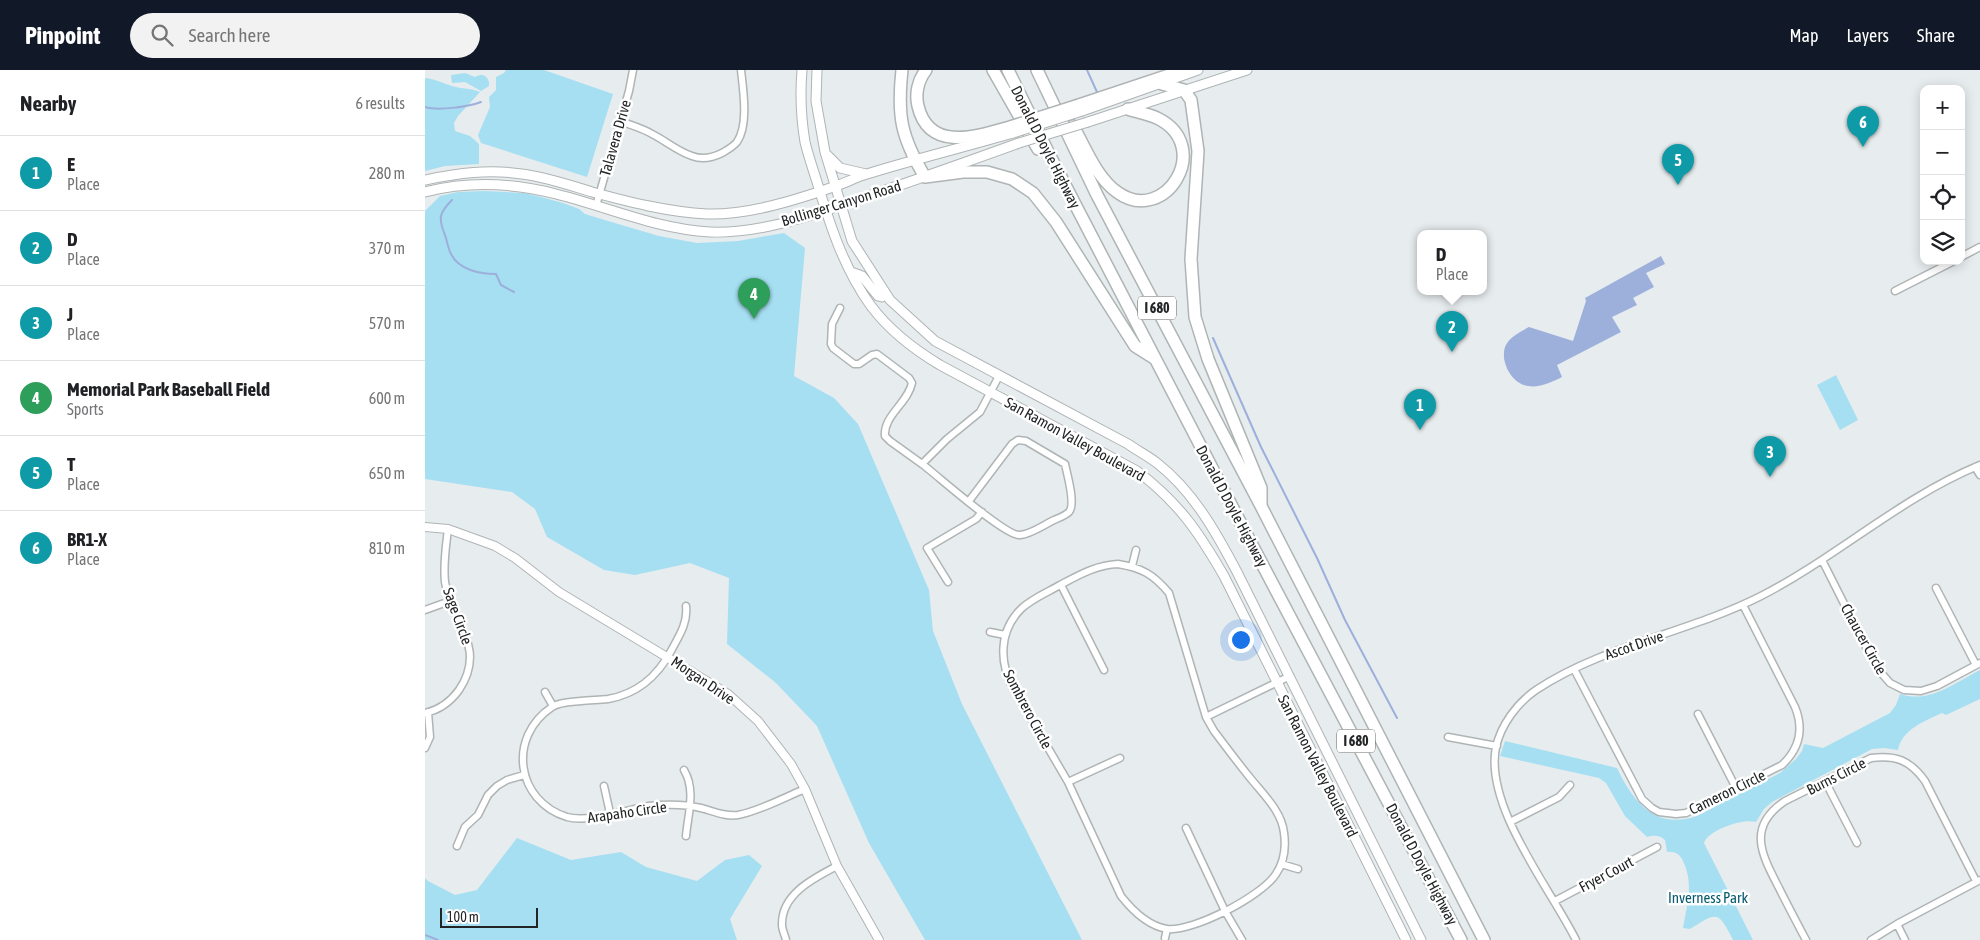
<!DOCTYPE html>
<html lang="en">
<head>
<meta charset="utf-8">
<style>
	:root { --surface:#fff; --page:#f2f2f2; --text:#202124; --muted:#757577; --line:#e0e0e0; --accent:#111827 }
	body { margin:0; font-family:"Asap Condensed",sans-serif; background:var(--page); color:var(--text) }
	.controls { position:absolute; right:15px; top:15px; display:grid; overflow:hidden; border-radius:10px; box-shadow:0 2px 12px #0003 }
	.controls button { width:45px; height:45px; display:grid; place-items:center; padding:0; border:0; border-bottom:1px solid var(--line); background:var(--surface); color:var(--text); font:25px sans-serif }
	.scale { position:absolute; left:15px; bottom:12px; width:98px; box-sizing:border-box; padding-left:5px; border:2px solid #222425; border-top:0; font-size:14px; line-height:18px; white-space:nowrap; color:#222425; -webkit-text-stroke:4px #fff; paint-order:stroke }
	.you { position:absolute; left:815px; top:569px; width:18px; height:18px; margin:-12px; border:4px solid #fff; border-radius:50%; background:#1a73e8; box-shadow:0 0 0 8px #1a73e833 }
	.badge { display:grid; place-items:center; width:32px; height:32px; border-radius:50%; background:var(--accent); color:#fff; font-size:16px; font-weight:700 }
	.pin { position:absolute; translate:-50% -41px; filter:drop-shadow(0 1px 2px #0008) }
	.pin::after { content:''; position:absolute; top:26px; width:18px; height:15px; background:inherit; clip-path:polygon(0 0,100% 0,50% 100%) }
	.popup { position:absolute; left:992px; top:160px; width:70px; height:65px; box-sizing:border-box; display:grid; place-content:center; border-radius:10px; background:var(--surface); filter:drop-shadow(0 1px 4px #0005); font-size:16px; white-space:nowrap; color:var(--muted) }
	.popup b { font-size:19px; color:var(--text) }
	.popup::after { content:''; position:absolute; left:50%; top:100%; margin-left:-10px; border:10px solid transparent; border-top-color:var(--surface) }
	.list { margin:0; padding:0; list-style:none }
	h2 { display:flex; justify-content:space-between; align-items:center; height:65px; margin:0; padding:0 20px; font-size:21px }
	h2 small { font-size:16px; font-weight:400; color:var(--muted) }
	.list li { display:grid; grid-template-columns:32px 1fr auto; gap:15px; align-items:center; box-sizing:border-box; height:75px; padding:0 20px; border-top:1px solid var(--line) }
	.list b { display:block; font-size:19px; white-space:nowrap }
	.list p { margin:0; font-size:16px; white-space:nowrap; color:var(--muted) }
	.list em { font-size:16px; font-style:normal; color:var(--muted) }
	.icon { flex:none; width:28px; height:28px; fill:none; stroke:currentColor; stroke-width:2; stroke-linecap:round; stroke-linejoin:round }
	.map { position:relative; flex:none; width:1555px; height:870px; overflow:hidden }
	header { display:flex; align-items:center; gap:30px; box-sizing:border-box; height:70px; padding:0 25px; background:var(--accent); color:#fff }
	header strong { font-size:24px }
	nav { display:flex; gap:28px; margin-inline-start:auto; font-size:18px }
	.search { width:350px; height:45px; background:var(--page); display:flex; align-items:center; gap:12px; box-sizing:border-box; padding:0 18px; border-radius:28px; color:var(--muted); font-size:19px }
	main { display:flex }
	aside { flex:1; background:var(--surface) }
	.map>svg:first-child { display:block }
</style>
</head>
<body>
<header>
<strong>Pinpoint</strong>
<div class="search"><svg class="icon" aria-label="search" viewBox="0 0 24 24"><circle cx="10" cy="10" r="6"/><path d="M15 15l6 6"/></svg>Search here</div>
<nav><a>Map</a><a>Layers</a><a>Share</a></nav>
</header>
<main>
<aside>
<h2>Nearby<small>6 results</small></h2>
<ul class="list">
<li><span class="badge" style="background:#0f9aa8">1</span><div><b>E</b><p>Place</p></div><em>280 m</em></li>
<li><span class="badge" style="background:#0f9aa8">2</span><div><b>D</b><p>Place</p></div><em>370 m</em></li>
<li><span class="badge" style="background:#0f9aa8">3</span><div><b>J</b><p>Place</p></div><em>570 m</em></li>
<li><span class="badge" style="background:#2e9e5b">4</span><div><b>Memorial Park Baseball Field</b><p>Sports</p></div><em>600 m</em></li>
<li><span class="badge" style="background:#0f9aa8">5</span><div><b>T</b><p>Place</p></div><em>650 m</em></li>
<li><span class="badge" style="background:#0f9aa8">6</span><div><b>BR1-X</b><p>Place</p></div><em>810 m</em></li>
</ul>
</aside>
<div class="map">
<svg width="1555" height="870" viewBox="0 0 1555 870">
	<rect width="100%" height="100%" fill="#e7ecee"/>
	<!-- green -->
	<path fill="#a6dff2" d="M81,0H119L188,24L162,107L56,73L53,65L65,37L64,27L71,20V7L79,3Z
		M40,3L50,7C56,3 62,5 64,12V16L56,21L40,12L27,13L26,5Z
		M0,8C10,9 18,13 27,16C37,19 46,18 55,22L33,46L29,53L30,61L45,66L54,74V94L20,96L0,101Z
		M60,121L99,123L116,127L138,133L154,139L160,144L183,151L234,166L272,173L313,171L359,163L380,178L369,306L409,328L433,354L504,520L508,561L537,634L657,870H500L444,773L392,656L351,613L302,574L304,508L265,493L210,505L179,500L122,467L110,439L87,422L0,409V141L15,126L33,122Z
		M1411,305L1433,350L1415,360L1392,315Z
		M1555,600V629L1521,645L1517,643C1500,651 1477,659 1473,680L1459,678L1447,679L1347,732L1339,739L1331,752C1318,748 1283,760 1279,773L1328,870H1308C1293,840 1292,842 1265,859L1258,858C1262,835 1269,813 1258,791C1255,784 1249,781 1242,782L1240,770C1235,765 1228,765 1222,767L1200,746L1181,713L1174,708L1075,686L1080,671L1192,698C1209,733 1230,760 1272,746L1355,703L1371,689L1377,681L1379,674L1398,678L1465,643L1471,635L1475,624C1505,634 1529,613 1555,600Z
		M92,768L146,790L196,782L221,797L272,811L300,790L324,785L337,796L305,849L312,870H0V808L3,811L30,825L52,820Z"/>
	<!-- water -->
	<path fill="#9dafdb" d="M1236,186L1240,194L1221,203L1229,217L1208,228L1212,235L1187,247L1196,262L1132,295L1137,307C1127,312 1115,318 1103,316C1087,314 1075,292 1080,277C1084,267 1095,262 1104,257L1148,271L1161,231L1160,228Z"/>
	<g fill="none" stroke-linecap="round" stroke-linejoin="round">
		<!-- stream -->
		<path stroke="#9dafdb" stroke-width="2" d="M662,0L672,22
			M0,37C13,41 42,37 56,32
			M27,130C14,143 13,148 20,165C22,171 23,178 26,184C34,200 55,204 71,204L76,215L89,222
			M788,268L836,377L892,488L920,550L972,648
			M0,865L13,870"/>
		<defs>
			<path id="minor" d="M195,51C205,55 217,58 227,64C241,71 252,81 267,86C277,90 287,88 297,83C302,80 308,77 312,72C324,55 318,19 316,0
				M171,136L204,21L208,0
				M1536,187L1555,177
				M1470,221L1529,191
				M415,238L407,254L406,274L408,278L429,294H434L447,285L452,284L484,308L487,313C483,333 458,346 460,366L465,371L497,394L522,369L555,342L574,306
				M497,394C513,406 581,467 595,465C606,464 617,456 627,451C631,449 640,446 644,442C651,434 642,404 640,394L601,371L593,370L587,374L544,431
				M1550,397L1555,405
				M1397,490L1451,597L1465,613L1479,620L1496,621L1512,616L1555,593
				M693,494C717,498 728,504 744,523L781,647L789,661C801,677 813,693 826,709C839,725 857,742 859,763C861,777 859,792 851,804C837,826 768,862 742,859C724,856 707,840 696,826L643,712L588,618C574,592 574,561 596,539C606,529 623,522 635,515C654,505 671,495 693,494Z
				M707,496L711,480
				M523,512L502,478L551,449L557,442
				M636,515L679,600
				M1511,518L1551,595
				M261,536C263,553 254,566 246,581C232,607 212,624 183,629C174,630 165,630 156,631C147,632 134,632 127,637C82,667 91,731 142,747C163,753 201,740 224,736C241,734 259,734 276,738C288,741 300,747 313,745C335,741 360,727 380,719
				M0,540L25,531
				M565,562L580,565
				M1149,599L1217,729L1227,738L1234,742L1251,744L1261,743L1357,695C1375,678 1379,659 1370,637L1318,535
				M120,622L128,636
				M0,643C14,640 26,631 34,620C63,577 26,551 20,512C18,494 21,476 23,459
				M1273,644L1311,718
				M781,647L865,606
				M1023,667L1072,676
				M0,678L5,667L3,642
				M259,700C271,720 263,744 261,766
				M1400,711L1432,773
				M643,712L695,688
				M179,716L185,743
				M1085,752L1134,727L1145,715
				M761,758L800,841L817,870
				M32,776L40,757L53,745L63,725L72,716L82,710L99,705
				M856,794L873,799
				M1130,831L1232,777
				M1472,854L1480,870
				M740,868L742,859
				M361,870C360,865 357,860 357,855C356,824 389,808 412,796
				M1151,870C1125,818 1059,736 1071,677C1076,655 1092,633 1111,620C1179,575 1263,563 1336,526C1412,487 1475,428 1555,395
				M1381,870C1372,853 1363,836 1354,818C1337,785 1321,757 1360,731L1446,688C1471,685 1485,690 1500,711L1551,811
				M1446,870L1472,854L1555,810"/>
			<path id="tertiary" d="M0,457L23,459L70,476L90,488L134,522L303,624L333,651L366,694L380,719L412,796L454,870"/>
			<path id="secondary" d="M377,0C375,24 376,48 380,72C383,85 388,99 392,112C405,155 419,199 446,236C464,260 490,280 515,295L712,401C754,433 773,461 799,506L981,870
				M392,0L391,31L400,82L427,171L465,230L510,271L703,374C713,381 723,386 732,393C768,421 791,462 812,502L996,870
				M657,41L773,0
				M663,52L822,0
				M402,85L415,98L441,104
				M0,110C33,103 64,99 97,104C121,107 144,115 167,122C204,132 243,142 282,144C324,145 371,130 411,116C421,113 431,107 442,104C490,89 540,77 588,63
				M0,122C43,111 88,113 131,124C183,137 231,159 285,162C338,164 394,143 443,126C494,109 544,91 594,73
				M426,202L437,206L453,226L457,227L461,224"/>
			<path id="motorway" d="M477,0C472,46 476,67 500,107L538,102H562L587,109L608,123L631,152L710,276L729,288
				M501,0C493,10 490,24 493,36C504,83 553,66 585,57
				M568,0L613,79
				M583,0L625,86L826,473L1036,870
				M612,0L672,125L836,436L1059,870
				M737,14L759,20L766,30L773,81L766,189L770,247L783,289L836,418V435
				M654,35L759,0
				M648,56C660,77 671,107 692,122C740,157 790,76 732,48C723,44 712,42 703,39"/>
		</defs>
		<!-- minor casing -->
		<use href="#minor" stroke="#afb4b5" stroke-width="9"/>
		<!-- tertiary casing -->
		<use href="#tertiary" stroke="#afb4b5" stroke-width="10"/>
		<!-- secondary casing -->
		<use href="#secondary" stroke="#afb4b5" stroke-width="11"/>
		<!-- motorway casing -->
		<use href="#motorway" stroke="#afb4b5" stroke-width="14"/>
		<!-- minor -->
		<use href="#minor" stroke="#fff" stroke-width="6"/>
		<!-- tertiary -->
		<use href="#tertiary" stroke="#fff" stroke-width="8"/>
		<!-- secondary -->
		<use href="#secondary" stroke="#fff" stroke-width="9"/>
		<!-- motorway -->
		<use href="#motorway" stroke="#fff" stroke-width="11"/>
		<defs>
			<path id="secondary-bridge" d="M588,63L657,41
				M594,73L663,52"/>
			<path id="motorway-bridge" d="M585,57L654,35"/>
		</defs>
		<!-- secondary-bridge casing -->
		<use href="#secondary-bridge" stroke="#afb4b5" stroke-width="11" stroke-linecap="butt"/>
		<!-- motorway-bridge casing -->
		<use href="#motorway-bridge" stroke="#afb4b5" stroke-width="14" stroke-linecap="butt"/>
		<!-- secondary-bridge -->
		<use href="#secondary-bridge" stroke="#fff" stroke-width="9"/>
		<!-- motorway-bridge -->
		<use href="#motorway-bridge" stroke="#fff" stroke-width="11"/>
	</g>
	<g text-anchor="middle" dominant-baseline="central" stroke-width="5" stroke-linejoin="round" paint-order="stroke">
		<!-- shield labels -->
		<g fill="#fff" stroke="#646666" stroke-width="1">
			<rect x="713" y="226.5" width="38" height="23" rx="4"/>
			<rect x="912" y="659.5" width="38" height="23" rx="4"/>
		</g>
		<g font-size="14" font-weight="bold" fill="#222425">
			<text x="732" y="238">I 680</text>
			<text x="931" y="671">I 680</text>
		</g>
		<!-- street labels -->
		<g font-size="15" fill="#222425" stroke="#fff">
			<text transform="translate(190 68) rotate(-74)">Talavera Drive</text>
			<text transform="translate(621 77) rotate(63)">Donald D Doyle Highway</text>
			<text transform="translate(416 133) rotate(-17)">Bollinger Canyon Road</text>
			<text transform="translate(650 369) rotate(29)">San Ramon Valley Boulevard</text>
			<text transform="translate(807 436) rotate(62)">Donald D Doyle Highway</text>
			<text transform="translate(33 546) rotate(70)">Sage Circle</text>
			<text transform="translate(1439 569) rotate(61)">Chaucer Circle</text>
			<text transform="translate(1209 575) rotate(-19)">Ascot Drive</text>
			<text transform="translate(278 610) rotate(34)">Morgan Drive</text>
			<text transform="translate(603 639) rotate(62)">Sombrero Circle</text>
			<text transform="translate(893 696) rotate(63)">San Ramon Valley Boulevard</text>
			<text transform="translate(1411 706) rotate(-27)">Burns Circle</text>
			<text transform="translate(1302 722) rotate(-26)">Cameron Circle</text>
			<text transform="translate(202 742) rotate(-8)">Arapaho Circle</text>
			<text transform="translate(997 794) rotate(62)">Donald D Doyle Highway</text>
			<text transform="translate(1181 804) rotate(-28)">Fryer Court</text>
		</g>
		<!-- park labels -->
		<g font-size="15" fill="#065a6e" stroke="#fff">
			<text x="1283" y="827">Inverness Park</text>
		</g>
	</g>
</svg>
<div class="controls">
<button>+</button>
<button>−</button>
<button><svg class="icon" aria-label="locate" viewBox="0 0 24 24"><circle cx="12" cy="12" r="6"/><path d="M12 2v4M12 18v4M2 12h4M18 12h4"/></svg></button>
<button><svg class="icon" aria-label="layers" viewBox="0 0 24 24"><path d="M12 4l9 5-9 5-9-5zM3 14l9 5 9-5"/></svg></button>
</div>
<div class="scale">100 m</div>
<div class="you"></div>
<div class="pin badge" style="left:995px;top:360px;background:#0f9aa8">1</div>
<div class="pin badge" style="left:1027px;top:282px;background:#0f9aa8">2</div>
<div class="popup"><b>D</b>Place</div>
<div class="pin badge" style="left:1345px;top:407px;background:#0f9aa8">3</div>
<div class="pin badge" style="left:329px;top:249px;background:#2e9e5b">4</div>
<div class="pin badge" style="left:1253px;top:115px;background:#0f9aa8">5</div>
<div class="pin badge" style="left:1438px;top:77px;background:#0f9aa8">6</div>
</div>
</main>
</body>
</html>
